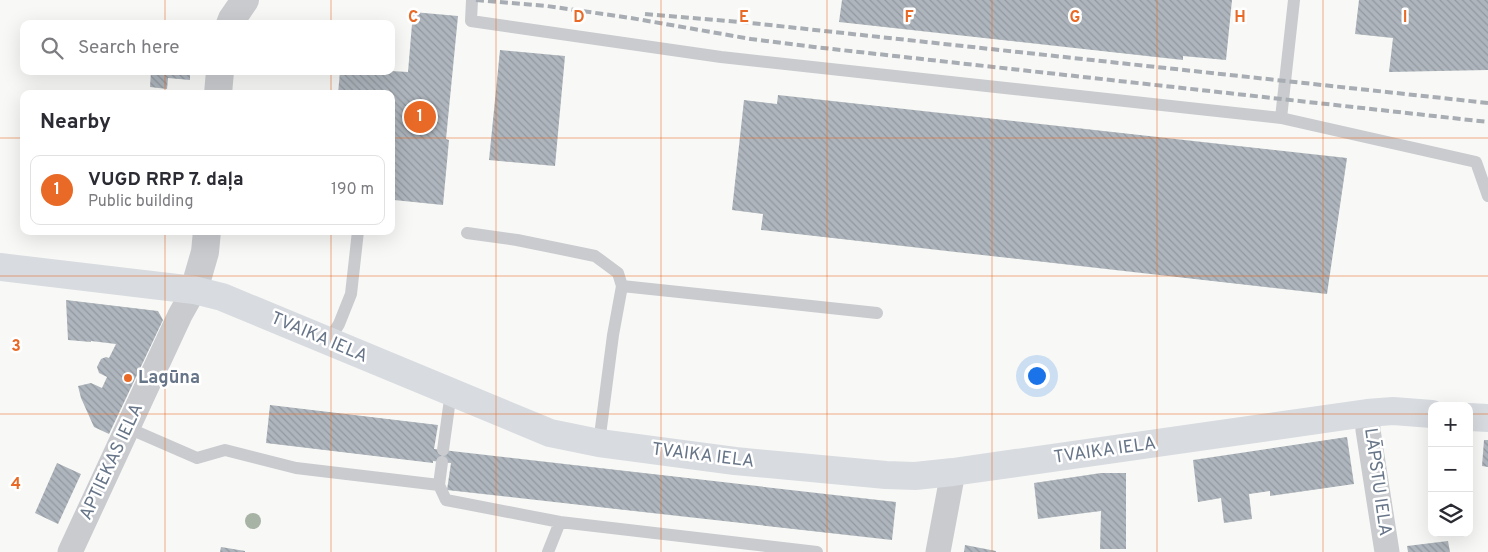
<!DOCTYPE html>
<html lang="en">
<head>
<meta charset="utf-8">
<style>
	:root { --surface:#fff; --page:#f2f2f3; --text:#2b2b33; --muted:#7c7c81; --line:#e1e1e2; --accent:#e86a26 }
	body { margin:0; font-family:Overpass,sans-serif; background:var(--page); color:var(--text) }
	.controls { position:absolute; right:15px; bottom:15px; display:grid; overflow:hidden; border-radius:10px; box-shadow:0 5px 20px #0002 }
	.controls button { width:45px; height:45px; display:grid; place-items:center; padding:0; border:0; border-bottom:1px solid var(--line); background:var(--surface); color:var(--text); font:25px sans-serif }
	.you { position:absolute; left:1036px; top:375px; width:18px; height:18px; margin:-12px; border:4px solid #fff; border-radius:50%; background:#1a73e8; box-shadow:0 0 0 8px #1a73e833 }
	.badge { display:grid; place-items:center; width:32px; height:32px; border-radius:50%; background:var(--accent); color:#fff; font-size:16px; font-weight:700 }
	.pin { position:absolute; translate:-50% -50%; border:2px solid #fff; box-shadow:0 1px 5px #0006 }
	.list { margin:0; padding:0; list-style:none }
	h2 { display:flex; justify-content:space-between; align-items:center; height:65px; margin:0; padding:0 20px; font-size:21px }
	h2 small { font-size:16px; font-weight:400; color:var(--muted) }
	.list li { display:grid; grid-template-columns:32px 1fr auto; gap:15px; align-items:center; box-sizing:border-box; height:70px; margin:0 10px 10px; padding:0 10px; border:1px solid var(--line); border-radius:10px }
	.list b { display:block; font-size:19px; white-space:nowrap }
	.list p { margin:0; font-size:16px; white-space:nowrap; color:var(--muted) }
	.list em { font-size:16px; font-style:normal; color:var(--muted) }
	.icon { flex:none; width:28px; height:28px; fill:none; stroke:currentColor; stroke-width:2; stroke-linecap:round; stroke-linejoin:round }
	.map { position:relative; flex:none; width:1488px; height:552px; overflow:hidden }
	.search { position:absolute; background:var(--surface); box-shadow:0 5px 20px #0002; left:20px; top:20px; width:375px; height:55px; display:flex; align-items:center; gap:12px; box-sizing:border-box; padding:0 18px; border-radius:10px; color:var(--muted); font-size:19px }
	.panel { position:absolute; background:var(--surface); box-shadow:0 5px 20px #0002; left:20px; top:90px; width:375px; height:145px; border-radius:10px }
	.map>svg:first-child { display:block }
</style>
</head>
<body>
<div class="map">
<svg width="1488" height="552" viewBox="0 0 1488 552">
	<defs>
		<pattern id="building-back-hatch" width="6" height="6" patternUnits="userSpaceOnUse" patternTransform="scale(1.25)"><rect width="6" height="6" fill="#aeb5bc"/><path d="M-1 5l2 2M0 0l6 6M5-1l2 2" fill="none" stroke="#91989f"/></pattern>
	</defs>
	<rect width="100%" height="100%" fill="#f8f9f6"/>
	<!-- building -->
	<path fill="url(#building-back-hatch)" d="M842,0H1232L1226,60L1183,56V60L839,22Z
		M1359,0H1488V70L1389,72L1393,38L1355,34Z
		M413,12L458,16L446,139L449,140L443,205L394,200V202H391V94H338L340,71H391L408,72Z
		M500,50L565,56L555,166L489,160Z
		M151,71H190V80L168,78L167,89L150,87Z
		M778,95L1347,158L1327,294L761,230L763,214L732,210L744,100L777,104Z
		M66,300L158,311L163,320L109,434L94,427L81,398L78,386L91,383L102,388L107,377L99,373L97,367L101,359L106,357L109,358L116,344L91,341V342L68,340Z
		M270,405L438,425L434,449L896,502L892,540L447,490L451,463L433,461V463L266,443Z
		M1347,437L1354,484L1270,496V491L1249,494L1252,519L1224,523L1221,498L1198,502L1193,460Z
		M1484,440H1488V467L1482,466Z
		M57,463L81,474L58,524L35,513Z
		M1101,473H1126V549H1100L1101,511L1038,519L1034,483Z
		M1448,541L1450,552H1408L1407,546Z
		M965,545L996,551V552H964Z
		M221,547L245,551V552H220Z"/>
	<g fill="none" stroke-linecap="round" stroke-linejoin="round">
		<!-- service -->
		<path stroke="#c9cbcf" stroke-width="12" d="M472,0L471,21L721,57L1281,118
			M1294,0L1281,118L1476,162L1488,196
			M467,233L517,240L595,256L618,273L622,286
			M328,342L339,324L351,294L358,231
			M128,428L197,458L225,450L296,468L439,485
			M599,443L613,335L622,286L877,313
			M443,450L451,392
			M442,462L439,485L446,500L560,522L817,552
			M548,552L560,522"/>
		<!-- minor -->
		<path stroke="#c9cbcf" stroke-width="25" d="M1367,413L1368,430L1387,552
			M70,552L180,315L194,290
			M938,552L953,472"/>
		<!-- tertiary -->
		<path stroke="#c9cbcf" stroke-width="28" d="M230,24L232,19L245,0
			M218,94L220,71
			M194,290L205,252L207,231"/>
		<!-- primary -->
		<path stroke="#d8dbe0" stroke-width="28" d="M0,267L194,290L222,297L550,433L599,443L735,461L886,475L915,476L953,472L1367,413L1393,411L1432,414
			M1469,417L1488,418"/>
		<!-- rail -->
		<path stroke="#a8adb4" stroke-width="4" stroke-dasharray="8 4" stroke-linecap="butt" d="M476,0L547,6L631,18L751,39L814,47L1488,122
			M645,14L751,23L1488,103"/>
	</g>
	<!-- trees -->
	<circle fill="#a7b3a5" cx="253" cy="521" r="8"/>
	<!-- grid -->
	<path fill="none" stroke="#e86a26" stroke-width="1" stroke-opacity="0.55" d="M165,0V24M331,0V24M496,0V552M661,0V552M827,0V552M992,0V552M1157,0V552M1323,0V552M165,71V94M331,71V94M0,138H24M391,138H1488M165,231V552M331,231V552M0,276H1488M0,414H1432M1469,414H1488"/>
	<!-- markers -->
	<circle fill="#e86a26" stroke="#fff" stroke-width="2" cx="128" cy="378" r="5"/>
	<g text-anchor="middle" dominant-baseline="central" stroke-width="5" stroke-linejoin="round" paint-order="stroke">
		<!-- street labels -->
		<g font-size="18" fill="#677588" stroke="#fff">
			<text transform="translate(319 338) rotate(23)">TVAIKA IELA</text>
			<text transform="translate(1105 451) rotate(-8)">TVAIKA IELA</text>
			<text transform="translate(703 456) rotate(7)">TVAIKA IELA</text>
			<text transform="translate(112 462) rotate(-65)">APTIEKAS IELA</text>
			<text transform="translate(1377 482) rotate(82)">LĀPSTU IELA</text>
		</g>
		<!-- poi labels -->
		<g font-size="18" font-weight="bold" fill="#677588" stroke="#fff" text-anchor="start">
			<text x="138" y="378">Lagūna</text>
		</g>
	</g>
	<g font-size="16" text-anchor="middle" font-weight="bold" fill="#e86a26" stroke="#fff" stroke-width="5" stroke-linejoin="round" paint-order="stroke">
		<text x="413" y="22">C</text>
		<text x="579" y="22">D</text>
		<text x="744" y="22">E</text>
		<text x="909" y="22">F</text>
		<text x="1075" y="22">G</text>
		<text x="1240" y="22">H</text>
		<text x="1405" y="22">I</text>
		<text x="16" y="351">3</text>
		<text x="16" y="489">4</text>
	</g>
</svg>
<div class="controls">
<button>+</button>
<button>−</button>
<button><svg class="icon" aria-label="layers" viewBox="0 0 24 24"><path d="M12 4l9 5-9 5-9-5zM3 14l9 5 9-5"/></svg></button>
</div>
<div class="you"></div>
<div class="pin badge" style="left:420px;top:117px">1</div>
<div class="search"><svg class="icon" aria-label="search" viewBox="0 0 24 24"><circle cx="10" cy="10" r="6"/><path d="M15 15l6 6"/></svg>Search here</div>
<section class="panel">
<h2>Nearby<small></small></h2>
<ul class="list">
<li><span class="badge">1</span><div><b>VUGD RRP 7. daļa</b><p>Public building</p></div><em>190 m</em></li>
</ul>
</section>
</div>
</body>
</html>
